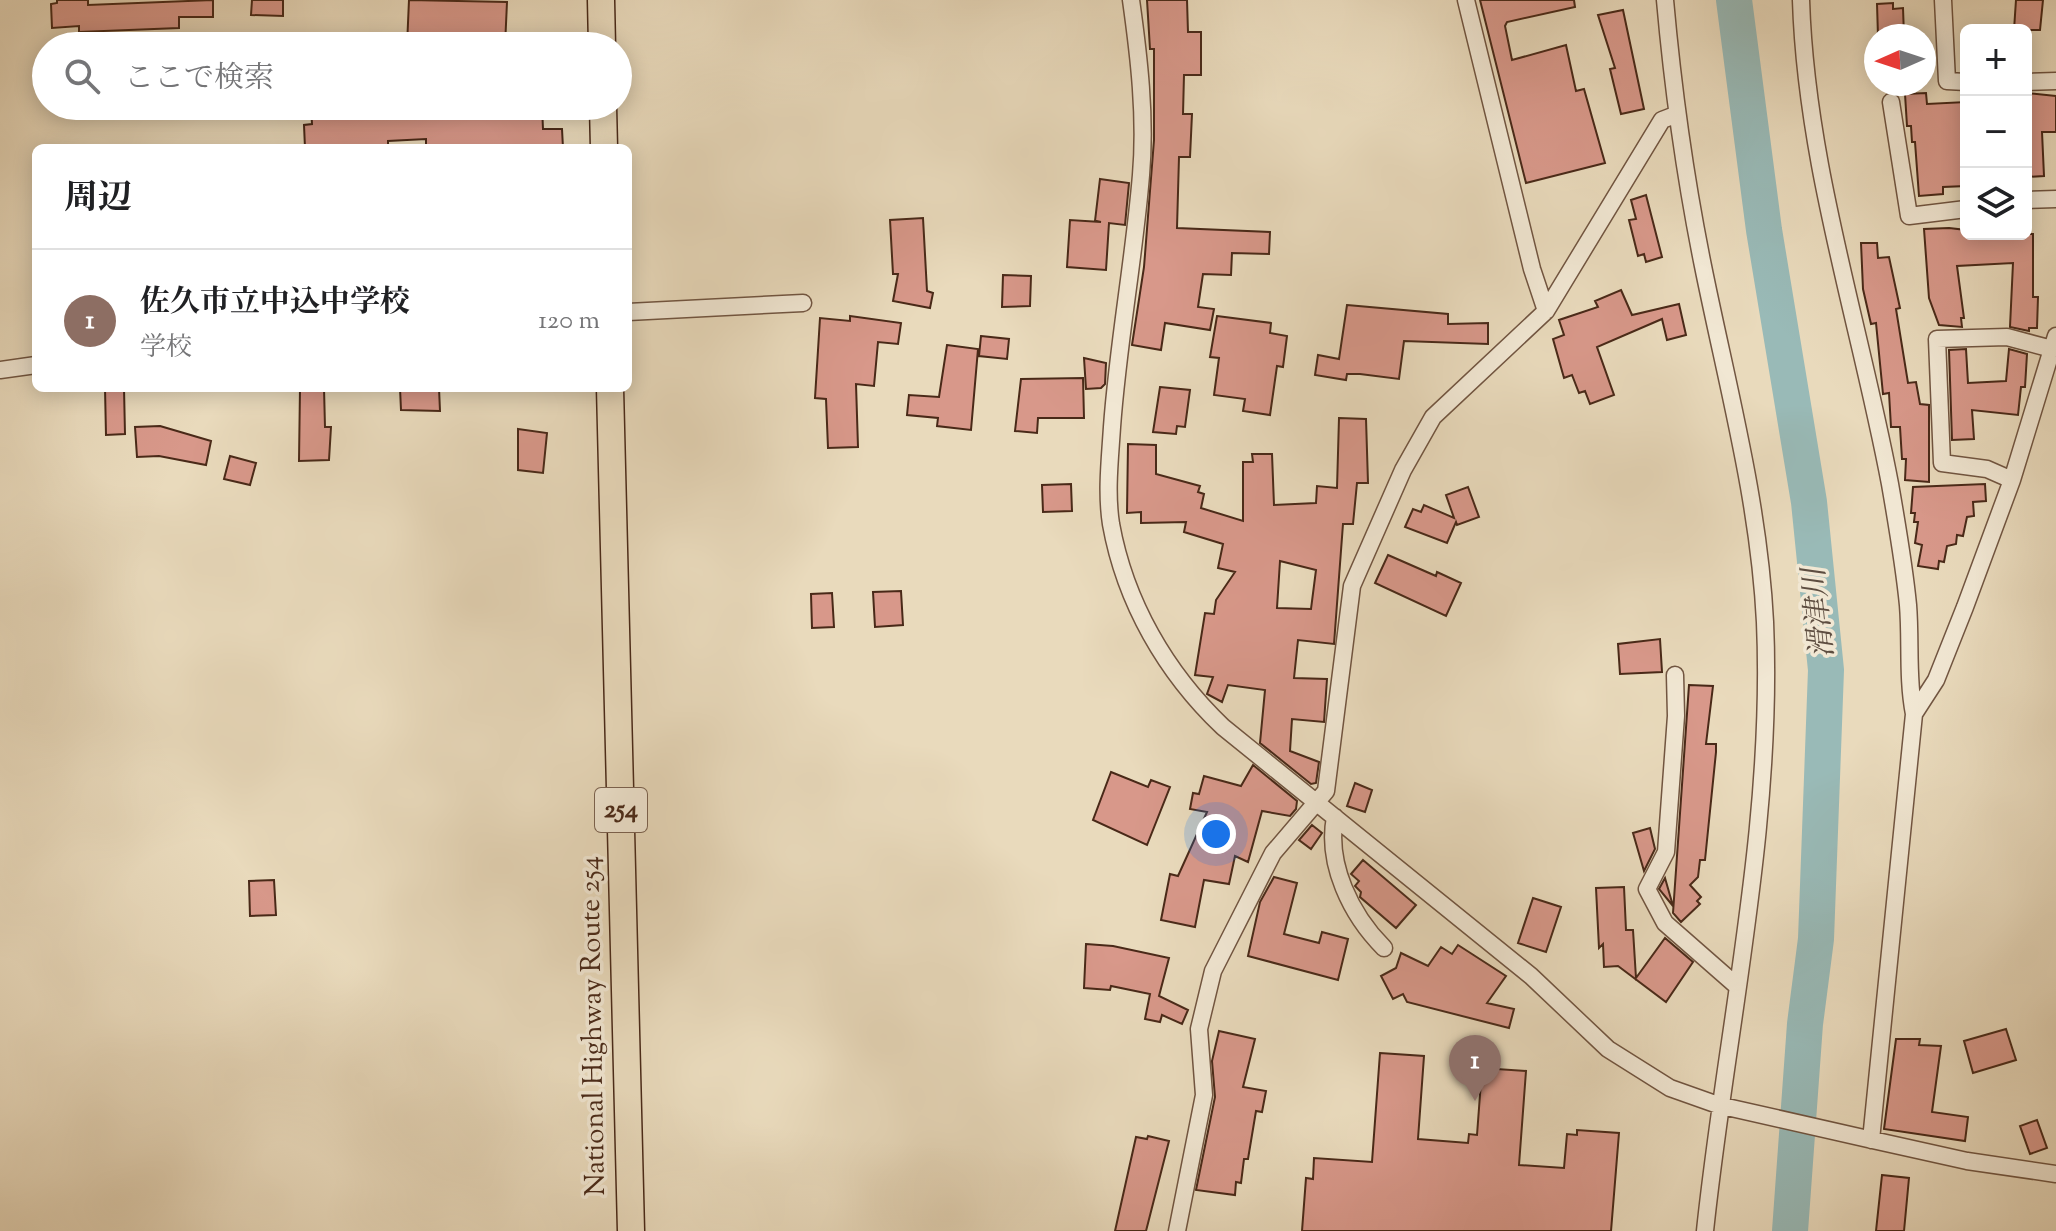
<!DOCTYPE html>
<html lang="ja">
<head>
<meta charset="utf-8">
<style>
	:root { --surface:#fff; --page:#f6f6f6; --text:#202124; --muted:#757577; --line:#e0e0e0; --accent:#b45309 }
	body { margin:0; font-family:"Sorts Mill Goudy","Noto Serif JP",serif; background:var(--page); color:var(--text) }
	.controls { position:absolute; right:24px; top:24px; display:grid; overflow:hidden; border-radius:12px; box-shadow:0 4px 20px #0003 }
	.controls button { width:72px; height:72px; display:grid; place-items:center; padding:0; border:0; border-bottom:2px solid var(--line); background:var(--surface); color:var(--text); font:40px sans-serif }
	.compass { position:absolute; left:1864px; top:24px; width:72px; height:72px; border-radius:50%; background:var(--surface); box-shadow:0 4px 20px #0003; rotate:267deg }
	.you { position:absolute; left:1216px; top:834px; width:28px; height:28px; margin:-20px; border:6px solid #fff; border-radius:50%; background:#1a73e8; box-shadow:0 0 0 12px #1a73e833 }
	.badge { display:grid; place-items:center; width:52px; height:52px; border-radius:50%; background:var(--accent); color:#fff; font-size:26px; font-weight:700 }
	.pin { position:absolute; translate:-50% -66px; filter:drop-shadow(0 2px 4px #0008) }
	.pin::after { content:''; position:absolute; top:42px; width:28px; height:24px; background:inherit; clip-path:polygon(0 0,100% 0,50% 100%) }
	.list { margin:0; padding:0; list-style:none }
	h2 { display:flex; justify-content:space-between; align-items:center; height:104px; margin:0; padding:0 32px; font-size:34px }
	h2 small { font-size:26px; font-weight:400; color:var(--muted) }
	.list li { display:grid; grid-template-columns:52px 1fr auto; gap:24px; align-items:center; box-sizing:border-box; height:144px; padding:0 32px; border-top:2px solid var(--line) }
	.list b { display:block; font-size:30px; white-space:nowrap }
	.list p { margin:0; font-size:26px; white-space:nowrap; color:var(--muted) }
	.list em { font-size:26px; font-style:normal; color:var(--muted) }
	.icon { flex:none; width:44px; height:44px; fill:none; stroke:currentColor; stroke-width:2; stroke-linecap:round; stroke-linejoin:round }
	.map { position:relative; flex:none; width:2056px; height:1231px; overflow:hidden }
	.search { position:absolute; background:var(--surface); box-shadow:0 4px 20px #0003; left:32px; top:32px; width:600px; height:88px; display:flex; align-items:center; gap:20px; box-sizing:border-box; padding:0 28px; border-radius:44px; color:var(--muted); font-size:30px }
	.panel { position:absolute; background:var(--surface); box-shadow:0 4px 20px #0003; left:32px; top:144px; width:600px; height:248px; border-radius:12px }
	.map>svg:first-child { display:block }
</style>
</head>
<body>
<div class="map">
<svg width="2056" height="1231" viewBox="0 0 2056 1231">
	<rect width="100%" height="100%" fill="#e9dabc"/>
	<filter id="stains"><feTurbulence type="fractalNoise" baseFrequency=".0025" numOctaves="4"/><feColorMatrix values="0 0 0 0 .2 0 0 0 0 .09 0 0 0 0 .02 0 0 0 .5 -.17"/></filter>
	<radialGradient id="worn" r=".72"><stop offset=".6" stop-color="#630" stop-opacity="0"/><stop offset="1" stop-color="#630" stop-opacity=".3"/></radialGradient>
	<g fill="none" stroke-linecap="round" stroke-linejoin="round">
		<!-- river -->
		<path stroke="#99bab7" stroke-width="36" d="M1734,0L1764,230L1809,502L1826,670L1816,939L1805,1024L1790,1231"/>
	</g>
	<!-- building -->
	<path fill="#d8988a" stroke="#492918" stroke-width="2" fill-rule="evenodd" d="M57,0H88V5L213,0V17H179V28L79,32V26L52,28L51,4L57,3Z
		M252,0H283V16L251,15Z
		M409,0L507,2L505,46H407Z
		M1147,0H1187L1188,32H1201V75H1184L1183,114H1192L1190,157H1179L1177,228L1270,232L1269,254L1232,253L1231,275L1203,274L1198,307L1214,309L1210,330L1165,323L1161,350L1132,345L1144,267L1154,140V49H1150Z
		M1480,0H1574L1575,7L1507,22L1505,26L1512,60L1566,45L1576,91L1584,89L1605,163L1526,183Z
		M2016,0H2043L2040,30H2014Z
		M1893,3V9L1903,8L1904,36H1878L1877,4Z
		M1623,10L1644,109L1621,114L1610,69L1615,68L1598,15Z
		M1926,93L1927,104L1966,102V186L1943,187V194L1919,196L1915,142H1912L1911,126H1907L1905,94Z
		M2026,93L2056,96V132H2042L2044,176L2026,177Z
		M311,106H542L543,129H562L563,148H426V139L388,141V148H305L304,125L312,124Z
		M1100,179L1129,183L1125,225L1109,223L1106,270L1067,267L1070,220L1101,222L1095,221Z
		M1646,195L1662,257L1646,262L1644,254L1638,256L1629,220L1636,219L1631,200Z
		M923,218L927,291L933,293L930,308L893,301L898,274H893L890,220Z
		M1949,228L1966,230V234H2033V297H2038L2037,328H2029V331L2010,327L2013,263L1957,266L1964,318H1961L1962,327L1939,325L1929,298L1924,229Z
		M1861,243H1877L1878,258L1889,257L1900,308L1896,309L1908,383L1916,382L1920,404L1929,405V482L1905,480L1906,459H1902L1900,427H1891L1889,393L1883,394L1876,323L1871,324L1863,289Z
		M1003,275L1031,276L1030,306L1002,307Z
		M1621,290L1632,315L1679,304L1686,335L1667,340L1662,319L1597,347L1614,395L1590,404L1585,391L1579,393L1572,375L1564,378L1553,339L1564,335L1559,320L1598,307L1595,301Z
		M1347,305L1448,314V324L1488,323V344L1404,341L1399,379L1360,374H1347L1346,380L1315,375L1318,355L1339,359Z
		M850,316L901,323L898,344L878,342L874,386L856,384L858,447L828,448L826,399L815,398L820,318L850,321Z
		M1217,316L1271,323L1270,333L1287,336L1283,367L1277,366L1270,415L1243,411L1245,399L1214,395L1219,358L1210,357Z
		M981,336L1009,339L1007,359L979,356Z
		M947,345L978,349L971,430L937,426L938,418L907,415L909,395L939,397Z
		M1966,349L1968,383L2006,381L2009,349L2027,354L2025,387H2021L2018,415L1972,410L1974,439L1952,440L1949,350Z
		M1084,358L1106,363L1105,384L1101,388L1086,389Z
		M1083,378L1084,418H1038L1037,433L1015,431L1021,379Z
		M1160,387L1190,390L1185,427L1177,426L1176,434L1153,432Z
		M105,388H124L125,434L106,435Z
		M300,388H324L325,427H331L329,460L299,461Z
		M400,388H439L440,411L401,410Z
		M1339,418L1366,419L1368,483H1357L1353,524H1343L1334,644L1298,640L1294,678L1327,679L1324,722L1292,719L1290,751L1319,762L1316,783L1311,784L1260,743L1265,690L1228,685L1222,702L1207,694L1213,677L1195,675L1205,613L1214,614L1216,600L1235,572L1218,568L1223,544L1184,532L1186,522L1141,523V512L1127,513L1128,444L1156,445V474L1200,486L1198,492L1204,494L1201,508L1243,521V462H1253L1252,454H1272L1274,505L1316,503L1317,486L1337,488ZM1280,561L1316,570L1311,609L1277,608Z
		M160,426L211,441L206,465L159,456L137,457L135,427Z
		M518,429L547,433L543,473L518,470Z
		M230,456L256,463L250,485L224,479Z
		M1071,484L1072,511L1043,512L1042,485Z
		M1985,484L1986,501L1973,502L1974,516L1967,517L1963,536L1957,535L1956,544L1947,546L1944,562L1939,561L1938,569L1918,566L1922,545L1915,543L1918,522H1914L1915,513H1911L1913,487Z
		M1468,487L1479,517L1457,525L1456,522L1447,543L1405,527L1413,509L1421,512L1424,505L1454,518L1446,495Z
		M1388,555L1436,576L1437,572L1461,583L1446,616L1375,583Z
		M901,591L903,625L875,627L873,592Z
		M832,593L834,627L812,628L811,594Z
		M1660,639L1662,672L1620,674L1618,644Z
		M1689,685L1713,686L1706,744H1716V752L1705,860H1700L1698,877L1690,885L1701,897L1697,901L1700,904L1681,922L1673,913Z
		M1253,765L1297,801L1296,809L1290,816L1262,811L1248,862L1235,856L1229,884L1204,880L1195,927L1161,920L1170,874L1178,876L1207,812L1190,809L1193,793L1199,794L1204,776L1241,786Z
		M1111,772L1148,787L1151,780L1170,787L1147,845L1093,820Z
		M1355,783L1372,790L1365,812L1347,806Z
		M1312,825L1322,833L1311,849L1299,840Z
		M1650,828L1655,849L1644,871L1633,833Z
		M1363,860L1416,905L1396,928L1360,897L1361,892L1355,886L1359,881L1351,874Z
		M1274,877L1297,883L1284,934L1319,943L1322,932L1348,939L1338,980L1248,956L1260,902Z
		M1665,878L1673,906L1659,889Z
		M274,880L276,915L250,916L249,881Z
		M1624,887L1626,930H1633L1636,978L1665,938L1693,962L1666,1002L1618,966L1604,967L1603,944L1599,948L1596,888Z
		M1533,898L1561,907L1546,952L1518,943Z
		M1086,944L1113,946L1169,958L1159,996L1188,1010L1182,1024L1162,1015L1160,1022L1145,1019L1150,994L1111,986L1110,990L1084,988Z
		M1458,945L1506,976L1487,1003L1514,1009L1509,1028L1407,1002L1403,994L1393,999L1381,976L1396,968L1401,953L1428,966L1441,947L1452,954Z
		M2006,1029L2016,1060L1973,1073L1964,1041Z
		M1219,1031L1255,1039L1243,1087L1266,1091L1262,1112L1256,1111L1248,1159H1244L1241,1183L1236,1182L1235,1195L1196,1190L1215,1097L1212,1061Z
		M1896,1039H1920L1919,1045L1941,1046L1932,1112L1968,1117L1965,1141L1884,1129Z
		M1380,1053L1424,1056L1418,1139L1468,1143L1469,1134L1477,1135L1482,1068L1526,1071L1519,1165L1564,1168L1567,1134L1577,1135V1130L1619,1133L1611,1231H1302L1306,1178L1313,1179L1314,1158L1372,1162Z
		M2037,1120L2047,1148L2030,1154L2020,1126Z
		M1148,1136L1169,1141L1146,1231H1115L1136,1137L1147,1139Z
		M1882,1175L1909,1178L1904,1231H1876Z"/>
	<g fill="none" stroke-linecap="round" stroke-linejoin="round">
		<defs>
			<path id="minor" d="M1131,0C1139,57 1146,117 1141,175C1134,260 1118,343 1112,427C1110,459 1106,492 1111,524C1125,602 1166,673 1223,727L1531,976L1608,1049L1670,1088L1718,1105L1868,1139L1967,1161L2056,1174
				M1466,0L1532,269L1546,311
				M1665,0C1673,90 1685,177 1703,266C1727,385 1759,501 1765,622C1774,826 1726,1030 1705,1231
				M1801,0C1806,164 1860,324 1890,484C1897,524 1904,564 1908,605C1911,641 1907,678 1914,714L1871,1140
				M1943,0L1947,81L1966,82
				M2026,82L2056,81
				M1891,102L1909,216L1966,209
				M2026,200L2056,199
				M628,312L803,303
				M0,370L36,365
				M2012,480L1987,469L1942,463L1937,339L2007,337L2052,349
				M1675,675L1676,716L1666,852L1647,889L1665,923L1738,987
				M1914,714L1936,680L1965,607L2012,480L2056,336
				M1335,817C1326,864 1351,915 1384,948
				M1177,1231L1204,1095L1199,1029L1213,971L1273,853L1326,791L1352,586L1403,470L1433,417L1546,311L1662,120L1675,115"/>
			<path id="trunk" d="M601,0L602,46
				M603,106L604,148
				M610,388L631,1231"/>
		</defs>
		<!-- minor casing -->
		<use href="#minor" stroke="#715541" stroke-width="19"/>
		<!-- trunk casing -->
		<use href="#trunk" stroke="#492918" stroke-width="29"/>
		<!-- minor -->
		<use href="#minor" stroke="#f1e7d3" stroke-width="16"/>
		<!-- trunk -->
		<use href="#trunk" stroke="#e9dabc" stroke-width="26"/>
	</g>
	<g text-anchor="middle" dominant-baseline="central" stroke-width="7" stroke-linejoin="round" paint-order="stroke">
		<!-- shield labels -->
		<rect fill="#f1e7d3" stroke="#7b6250" stroke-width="2" x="595" y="788" width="52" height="44" rx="6"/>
		<g font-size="26" font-weight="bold" fill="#492918">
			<text x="621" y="810">254</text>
		</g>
		<!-- street labels -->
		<g font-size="28" fill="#492918" stroke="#f1e7d3">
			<text transform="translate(594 1026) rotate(-91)">National Highway Route 254</text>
		</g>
		<!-- water labels -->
		<g font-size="30" font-style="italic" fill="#5d4d40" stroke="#f1e7d3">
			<text transform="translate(1820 613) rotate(-96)">滑津川</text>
		</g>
	</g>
	<rect width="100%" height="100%" filter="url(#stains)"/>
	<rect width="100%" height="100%" fill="url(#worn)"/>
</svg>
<div class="controls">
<button>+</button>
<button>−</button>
<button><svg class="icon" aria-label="layers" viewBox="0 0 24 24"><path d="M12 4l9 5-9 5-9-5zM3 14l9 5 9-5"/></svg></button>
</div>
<svg class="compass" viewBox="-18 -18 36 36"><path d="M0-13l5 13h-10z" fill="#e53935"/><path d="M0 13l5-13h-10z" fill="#757577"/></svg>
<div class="you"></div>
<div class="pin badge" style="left:1475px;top:1101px;background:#8d6e63">1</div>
<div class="search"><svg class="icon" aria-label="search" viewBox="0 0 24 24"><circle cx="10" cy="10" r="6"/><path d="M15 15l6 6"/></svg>ここで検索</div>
<section class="panel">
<h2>周辺<small></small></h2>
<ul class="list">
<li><span class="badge" style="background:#8d6e63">1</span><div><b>佐久市立中込中学校</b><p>学校</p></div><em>120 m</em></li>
</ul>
</section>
</div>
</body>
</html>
